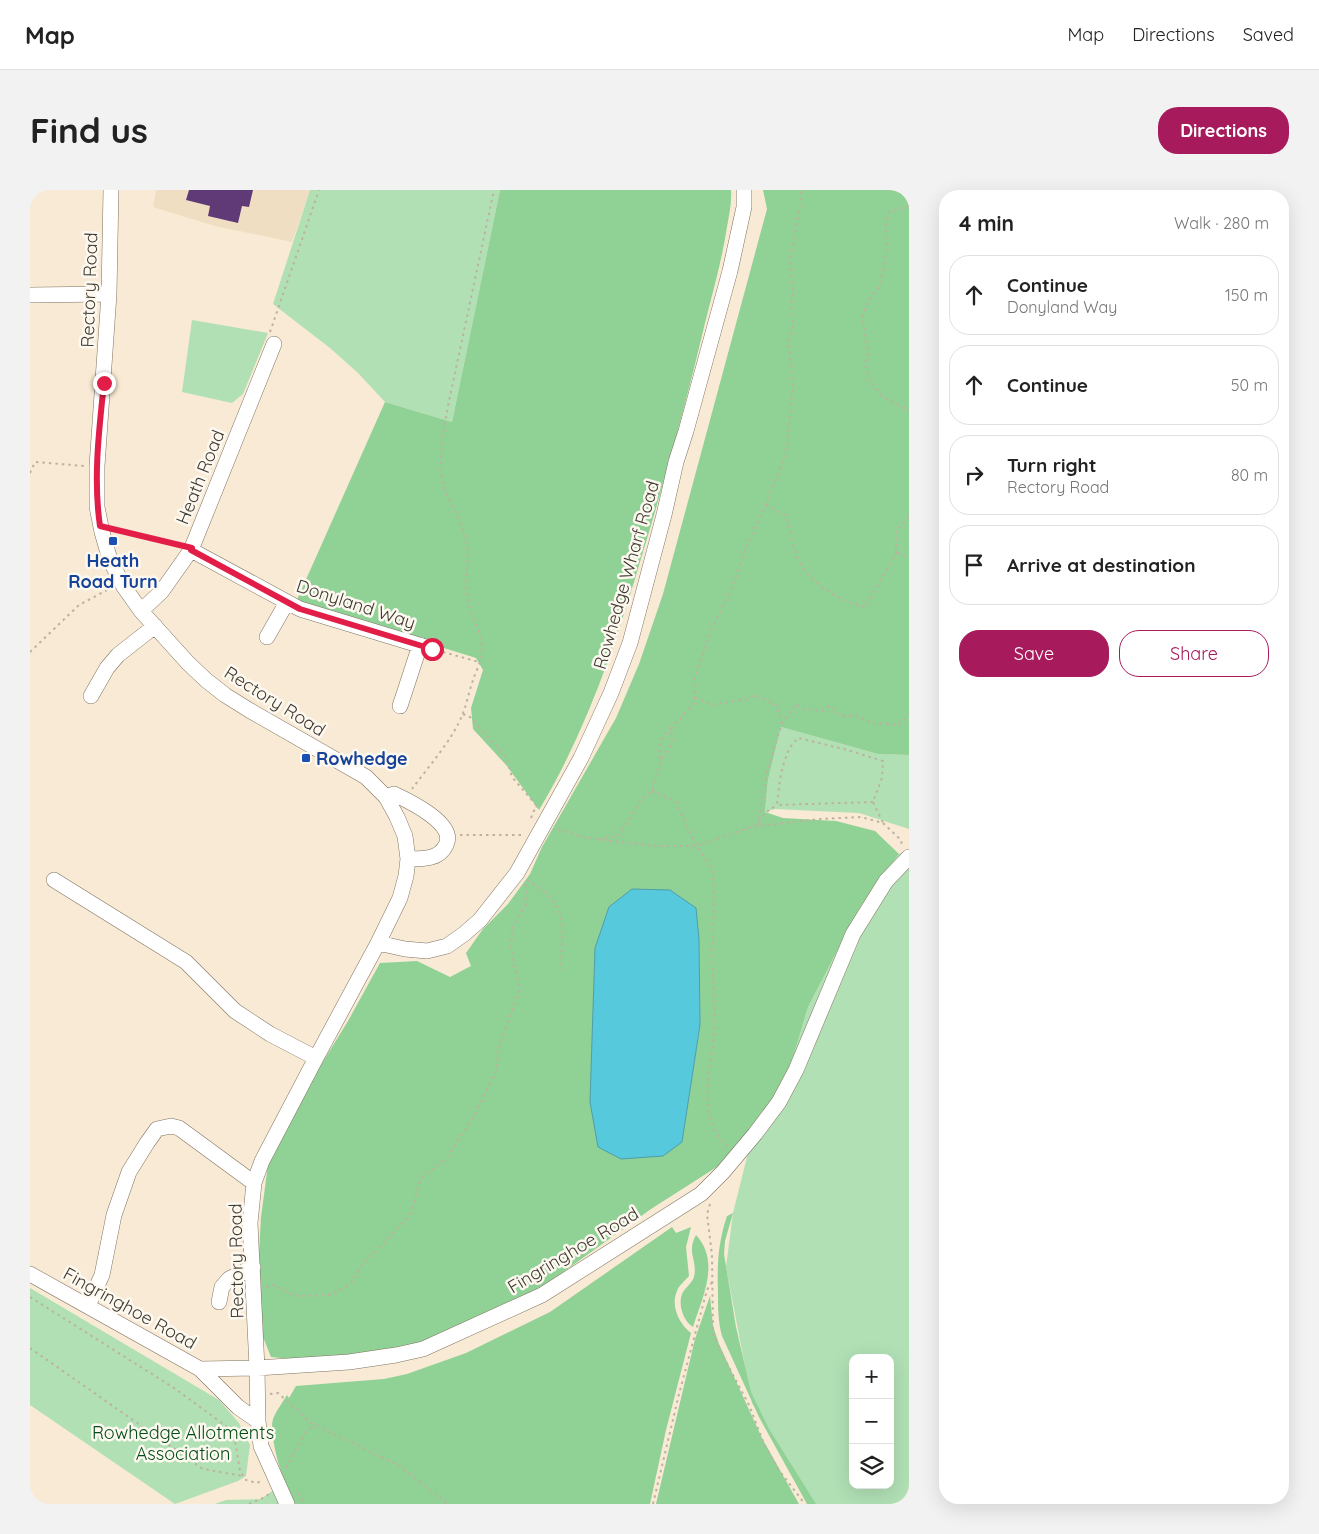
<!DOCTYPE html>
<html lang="en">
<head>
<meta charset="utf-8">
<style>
	:root { --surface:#fff; --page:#f2f2f2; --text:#222; --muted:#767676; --line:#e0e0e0; --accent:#a71a5c }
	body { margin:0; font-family:Quicksand,sans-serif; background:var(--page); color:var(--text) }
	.controls { position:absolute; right:15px; bottom:15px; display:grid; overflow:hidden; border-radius:10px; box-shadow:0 5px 20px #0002 }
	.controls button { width:45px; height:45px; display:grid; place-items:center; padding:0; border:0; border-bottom:1px solid var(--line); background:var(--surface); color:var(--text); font:25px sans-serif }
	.stop { position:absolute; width:15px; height:15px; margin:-11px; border:4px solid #e11d48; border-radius:50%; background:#fff }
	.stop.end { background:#e11d48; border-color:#fff; box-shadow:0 1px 5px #0008 }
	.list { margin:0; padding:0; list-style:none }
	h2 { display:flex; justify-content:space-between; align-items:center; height:65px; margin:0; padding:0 20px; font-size:21px }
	h2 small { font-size:16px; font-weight:400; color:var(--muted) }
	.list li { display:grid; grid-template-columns:32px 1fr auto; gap:15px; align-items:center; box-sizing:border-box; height:80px; margin:0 10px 10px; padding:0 10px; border:1px solid var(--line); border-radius:20px }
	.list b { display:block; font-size:19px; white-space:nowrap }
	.list p { margin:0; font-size:16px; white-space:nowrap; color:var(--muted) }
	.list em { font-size:16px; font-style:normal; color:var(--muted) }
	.actions { display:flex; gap:10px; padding:15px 20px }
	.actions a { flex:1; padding:11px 0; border:1px solid var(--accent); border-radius:20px; text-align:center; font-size:18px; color:var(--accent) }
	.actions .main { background:var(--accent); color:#fff }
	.icon { flex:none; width:28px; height:28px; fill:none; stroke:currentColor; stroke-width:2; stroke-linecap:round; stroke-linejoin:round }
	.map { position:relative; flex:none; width:879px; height:1314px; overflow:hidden; border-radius:20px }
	header { display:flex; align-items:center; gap:30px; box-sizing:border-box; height:70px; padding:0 25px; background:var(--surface); border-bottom:1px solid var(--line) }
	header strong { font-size:24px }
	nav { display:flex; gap:28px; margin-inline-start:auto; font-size:18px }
	.intro { display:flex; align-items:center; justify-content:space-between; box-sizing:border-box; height:120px; padding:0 30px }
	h1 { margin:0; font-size:35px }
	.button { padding:12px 22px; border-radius:20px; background:var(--accent); color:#fff; font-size:18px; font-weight:700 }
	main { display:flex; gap:30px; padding:0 30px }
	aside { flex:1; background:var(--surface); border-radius:20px; box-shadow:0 5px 20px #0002 }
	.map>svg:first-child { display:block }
</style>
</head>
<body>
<header>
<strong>Map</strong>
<nav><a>Map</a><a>Directions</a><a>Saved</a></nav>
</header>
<div class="intro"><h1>Find us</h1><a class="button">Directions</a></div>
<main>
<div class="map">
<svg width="879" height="1314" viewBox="0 0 879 1314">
	<rect width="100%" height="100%" fill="#f8ead4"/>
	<!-- built -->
	<path fill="#efdec1" d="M126,0H280L262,52L185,36L123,17Z"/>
	<!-- green -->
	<path fill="#b1e0b5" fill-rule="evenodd" d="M280,0H470L422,232L355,212L328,183L300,158L243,114Z
		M162,130L238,143L213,204L202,213L152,202Z
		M751,537L848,564L879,565V639L829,623L745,619L735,622L738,590Z
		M879,659V1314H783L722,1213L696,1077L703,1023L727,927L761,874L778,817L830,717L869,664ZM823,1168H860V1295H823Z
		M0,1098L189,1210L209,1233L220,1255L216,1286L208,1291L145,1314L0,1215Z
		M245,1299L267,1314H185L196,1310L231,1309Z"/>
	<!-- forest -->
	<path fill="#90d196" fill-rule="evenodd" d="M470,0H701C702,13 699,25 697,37C692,70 683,101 675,133C657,210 636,286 613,362C587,451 557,540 509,620L477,576L443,539L441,518L453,480L446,468L266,412L355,212L422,232Z
		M733,0H879V565L848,564L751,537L738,590L735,622L753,628L806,631L845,641L869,664L830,717L778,817L761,874L731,930L693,973L621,1019L518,1093L440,1134L361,1164L299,1173L241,1167L227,1132L231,1102L229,1064L231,1027L238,975L273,904L318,831L350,773L387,771L420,787L441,776L436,763L453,739L478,714L500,684L512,657L586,528L609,474L633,404L737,19ZM669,749L670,835L652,951Z
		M703,1023L695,1051L694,1064L706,1137L721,1202L739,1239L786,1314H777L729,1227L692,1146C688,1131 688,1118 688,1103C687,1075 688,1053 697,1026Z
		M642,1037L646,1043L661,1037L656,1057L659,1086C655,1091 649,1095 647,1101C640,1116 650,1135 661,1143L636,1240L620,1314H262C255,1297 238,1246 243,1229C246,1221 253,1212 257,1205L259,1208L266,1196L354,1189L377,1184L436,1163L520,1122Z
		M666,1045C691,1072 672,1108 663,1137C653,1131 647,1113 653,1102C656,1097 662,1093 664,1087C668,1070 656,1063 666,1045Z
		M680,1106L683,1136L689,1154L732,1248L769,1314H626L665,1149Z"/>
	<!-- water -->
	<path fill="#56c9dc" stroke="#4f9ea9" d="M602,699L640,700L666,718L669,749L670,835L652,952L633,966L591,969L568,957L560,912L565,758L579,717Z"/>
	<!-- building -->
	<path fill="#603a77" d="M159,0H223L219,17L212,16L208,33L178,26L180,16L156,10Z"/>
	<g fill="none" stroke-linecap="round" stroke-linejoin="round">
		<defs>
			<path id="minor" d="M81,0L79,104L67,276V317L72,342L80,370L94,397L111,421L158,473L176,490L195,505L219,520L336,587L356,607L367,627L375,646L378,669L376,686L370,708L348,753L286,868L232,971L224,993L220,1033L227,1178L228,1231L231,1256L257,1314
				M0,105L79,104
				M161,360L270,419L402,459
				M111,421L132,401L161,360L244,154
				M237,447L257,412
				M61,506L77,478L88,465L125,436
				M370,516L390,455
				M356,607L364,604C379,611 427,634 416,655C409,670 392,669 378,669
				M24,690L156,772L205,821L240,844L286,868
				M348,753L375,759L397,761L417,756L434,744L450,730L487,683L551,568L581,503L600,453L634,325L646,272L656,241L700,81L714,17V0
				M0,1084L170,1179L227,1178L319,1172L366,1165L393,1159L512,1105L671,1004L693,982L725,944L749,912L766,880L823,744L856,691L879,667
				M189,1112L192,1097L199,1089L223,1077
				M58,1116L72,1085L84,1025L99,982L117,953L127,939L141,936L149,938L224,993
				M170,1179L208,1217L228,1231"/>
		</defs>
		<!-- minor casing -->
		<use href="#minor" stroke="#7f7360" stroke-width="16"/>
		<!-- path -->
		<path stroke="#bdb2a0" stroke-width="2" stroke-dasharray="2.5 4" stroke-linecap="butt" d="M879,16L859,22L855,38L857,60L850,96L839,110L832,126L838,163L835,175L839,189L852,206L879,221
			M240,142L289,0
			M0,283L5,272L55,276
			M736,315L756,326C761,340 762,357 769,371C780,394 811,412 835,417L866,363V341L879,327
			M85,339L148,355
			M867,363L879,367
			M0,462L49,415L79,399
			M413,462L449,472
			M665,507L682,515L716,509L726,505L746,515L752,534L745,554L736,586L728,636
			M433,524L440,527L476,567L482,587L506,615
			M752,534L766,514L774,519L793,521L797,517H802L805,523L814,526H826L843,533L867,535L877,528L879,524
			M630,569C628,555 630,547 641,539
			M382,599C398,577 424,548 433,523C437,513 439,501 443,490C446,481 453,468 452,458C451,441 441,426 438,410C434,390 440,370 436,350C432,330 419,313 413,294C407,273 415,232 419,211L464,0
			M622,601L646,612C653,627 659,643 668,657C672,665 681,674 682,683C686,707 682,734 682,759C682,784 685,809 685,835C683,875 663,924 698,957
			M843,612L747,615C749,595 752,562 768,548L814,559L853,571L852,588L843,612L853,633
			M501,628L506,616L507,617
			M729,632L735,623L747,615
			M528,639L552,647L573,650L626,656H667L721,637L790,629L831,627L853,633L871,650L872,656
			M430,645H492
			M569,650L589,645L611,610L622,601L626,584L632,568L642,553L641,538L665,512L664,491L681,440L701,400L717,354L732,323L756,265L763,193L758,153L763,136L761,117L763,97L760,73L771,8V0
			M497,690C541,716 533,735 530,780
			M680,1014L677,1024L682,1065L683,1144L692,1164L719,1215L734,1254L748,1279L775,1314
			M236,1097L243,1095L265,1106L300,1105L321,1094L332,1075L356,1051L380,1025L391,988L417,968L444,926L466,881L469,857L490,799L481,760L482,739L496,714V694
			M0,1107L144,1198L196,1236L205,1250L210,1281L216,1290L227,1293L231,1291
			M0,1158L173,1279L213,1286
			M240,1204L248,1203L281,1233L370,1276L418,1314
			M256,1278L276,1241L285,1236
			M268,1303L274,1314
			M219,1314L231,1309L239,1304
			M623,1314L649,1204L677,1100L682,1092"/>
		<!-- minor -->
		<use href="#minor" stroke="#fff" stroke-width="15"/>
	</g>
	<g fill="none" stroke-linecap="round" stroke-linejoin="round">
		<!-- route -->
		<path stroke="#e11d48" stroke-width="6" d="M74,193C69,240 63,289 70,336L162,358L161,360L270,419L402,459"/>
	</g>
	<!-- markers -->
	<g fill="#1a4fb4" stroke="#fef9f0" stroke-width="2">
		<rect x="78" y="346" width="10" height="10" rx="2.5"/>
		<rect x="271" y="563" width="10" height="10" rx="2.5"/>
	</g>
	<g text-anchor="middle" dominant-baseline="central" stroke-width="5" stroke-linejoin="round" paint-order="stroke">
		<!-- street labels -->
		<g font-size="18" fill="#3f3a31" stroke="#fef9f0">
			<text transform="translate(59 100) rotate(-88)">Rectory Road</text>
			<text transform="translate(170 287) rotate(-68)">Heath Road</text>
			<text transform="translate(596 385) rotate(-74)">Rowhedge Wharf Road</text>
			<text transform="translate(326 414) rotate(18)">Donyland Way</text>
			<text transform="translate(245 511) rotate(32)">Rectory Road</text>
			<text transform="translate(543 1060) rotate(-31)">Fingringhoe Road</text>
			<text transform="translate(206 1071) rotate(-91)">Rectory Road</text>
			<text transform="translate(100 1118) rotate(29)">Fingringhoe Road</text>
		</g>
		<!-- transit labels -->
		<g font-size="18" font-weight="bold" fill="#164399" stroke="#fef9f0">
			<text x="83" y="370">Heath<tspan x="83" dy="21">Road Turn</tspan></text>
			<text x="286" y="568" text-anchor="start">Rowhedge</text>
		</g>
		<!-- park labels -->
		<g font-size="18" fill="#004c16" stroke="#fef9f0">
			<text x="153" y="1242">Rowhedge Allotments<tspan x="153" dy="21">Association</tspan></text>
		</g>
	</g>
</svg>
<div class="controls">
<button>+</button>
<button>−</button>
<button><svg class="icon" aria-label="layers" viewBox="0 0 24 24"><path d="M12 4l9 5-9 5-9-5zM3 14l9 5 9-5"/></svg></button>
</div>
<div class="stop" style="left:402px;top:459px"></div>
<div class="stop end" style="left:74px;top:193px"></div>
</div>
<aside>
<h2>4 min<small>Walk · 280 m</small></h2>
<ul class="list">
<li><svg class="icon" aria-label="ahead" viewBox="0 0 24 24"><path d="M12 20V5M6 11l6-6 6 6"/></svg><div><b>Continue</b><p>Donyland Way</p></div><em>150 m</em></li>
<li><svg class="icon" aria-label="ahead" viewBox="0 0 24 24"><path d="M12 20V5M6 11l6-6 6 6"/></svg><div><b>Continue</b></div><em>50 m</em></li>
<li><svg class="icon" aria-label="right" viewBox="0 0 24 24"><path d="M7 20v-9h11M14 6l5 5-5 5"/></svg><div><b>Turn right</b><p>Rectory Road</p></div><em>80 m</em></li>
<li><svg class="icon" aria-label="arrive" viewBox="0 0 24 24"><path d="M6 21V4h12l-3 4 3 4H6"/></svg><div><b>Arrive at destination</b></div></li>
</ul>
<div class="actions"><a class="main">Save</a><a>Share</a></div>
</aside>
</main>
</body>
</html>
